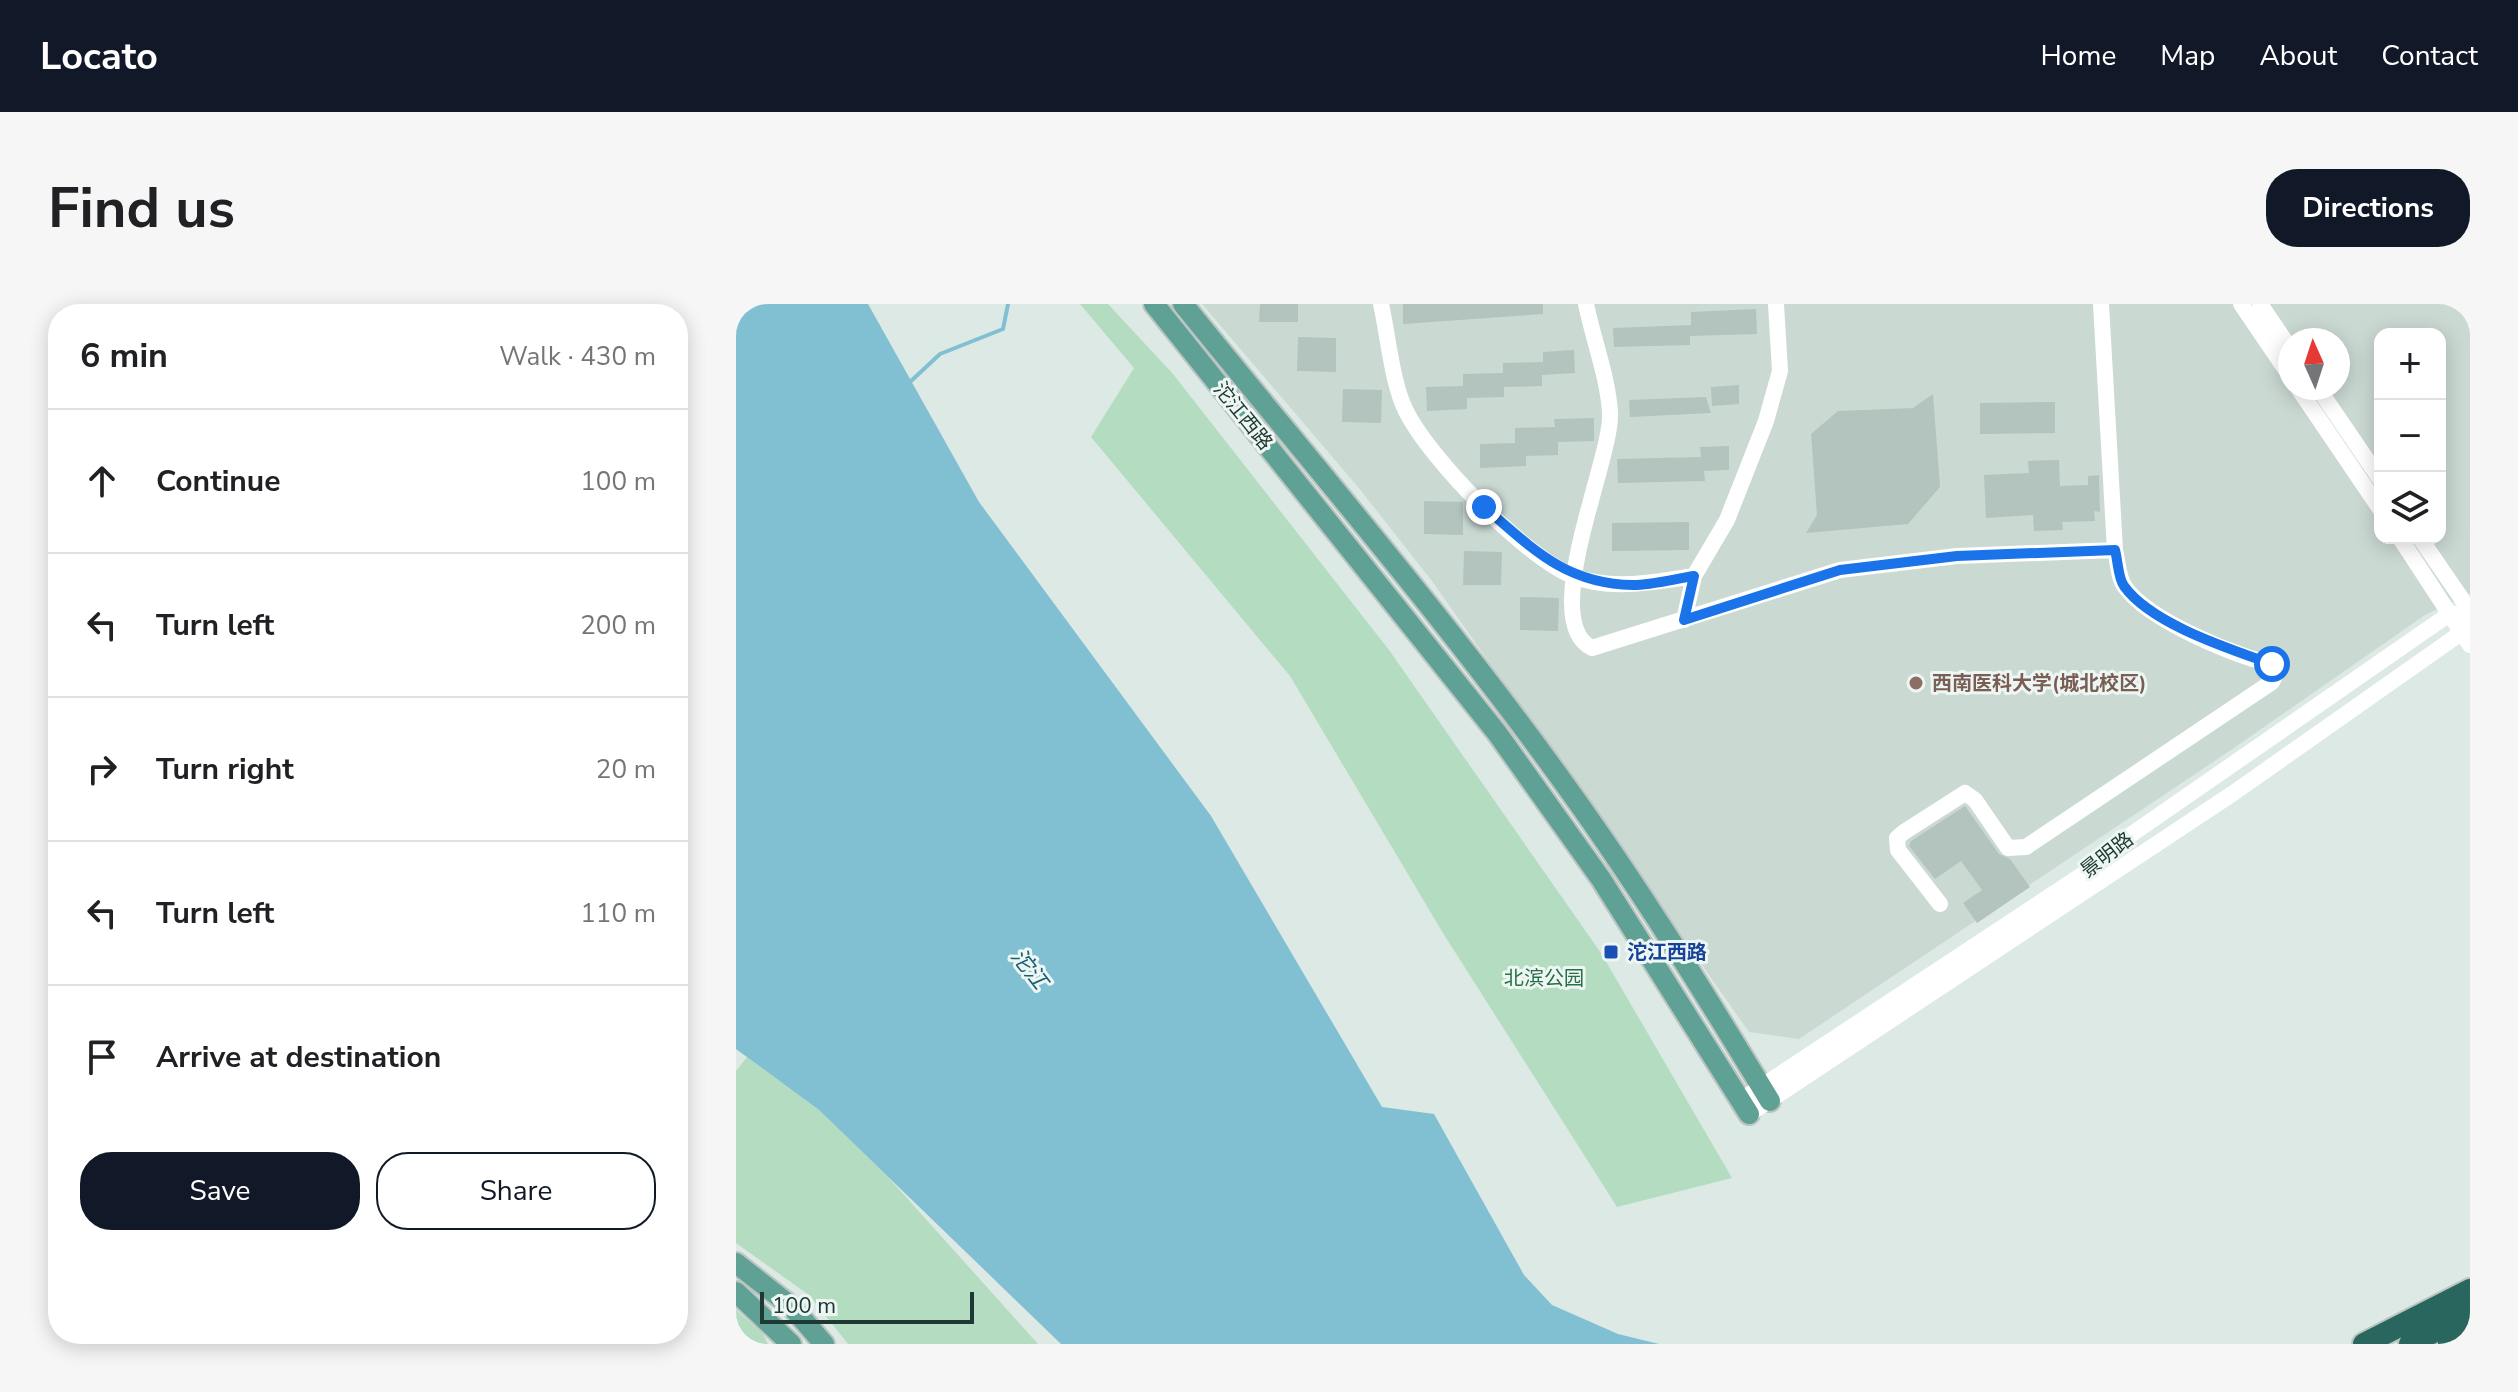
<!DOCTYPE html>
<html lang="en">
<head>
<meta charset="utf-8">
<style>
	:root { --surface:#fff; --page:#f6f6f6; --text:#202124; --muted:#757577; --line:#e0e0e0; --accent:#111827 }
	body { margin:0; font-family:"Nunito Sans","Noto Sans SC",sans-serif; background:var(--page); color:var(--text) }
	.controls { position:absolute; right:24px; top:24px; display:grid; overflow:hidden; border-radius:16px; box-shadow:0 4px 20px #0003 }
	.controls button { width:72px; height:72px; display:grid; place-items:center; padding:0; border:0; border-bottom:2px solid var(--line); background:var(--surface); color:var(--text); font:40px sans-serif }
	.compass { position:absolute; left:1542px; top:24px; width:72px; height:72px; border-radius:50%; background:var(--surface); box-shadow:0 4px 20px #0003; rotate:357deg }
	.scale { position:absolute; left:24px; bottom:20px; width:214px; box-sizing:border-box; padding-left:8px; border:4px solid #1e3933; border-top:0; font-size:22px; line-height:28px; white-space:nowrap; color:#1e3933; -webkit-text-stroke:6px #edf6f2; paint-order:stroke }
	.stop { position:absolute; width:24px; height:24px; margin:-18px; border:6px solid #1a73e8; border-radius:50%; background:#fff }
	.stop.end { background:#1a73e8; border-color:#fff; box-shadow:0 2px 8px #0008 }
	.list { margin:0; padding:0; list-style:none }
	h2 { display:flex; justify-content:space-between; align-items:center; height:104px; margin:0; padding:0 32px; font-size:34px }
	h2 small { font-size:26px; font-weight:400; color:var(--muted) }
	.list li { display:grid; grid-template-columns:52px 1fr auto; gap:24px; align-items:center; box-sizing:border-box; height:144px; padding:0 32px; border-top:2px solid var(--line) }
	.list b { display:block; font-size:30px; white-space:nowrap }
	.list em { font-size:26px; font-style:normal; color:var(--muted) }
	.actions { display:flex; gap:16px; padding:24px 32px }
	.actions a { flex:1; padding:18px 0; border:2px solid var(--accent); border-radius:32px; text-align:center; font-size:28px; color:var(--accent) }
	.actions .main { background:var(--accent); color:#fff }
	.icon { flex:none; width:44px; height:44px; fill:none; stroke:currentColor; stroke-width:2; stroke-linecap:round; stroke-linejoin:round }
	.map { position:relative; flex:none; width:1734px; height:1040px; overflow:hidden; border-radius:32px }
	header { display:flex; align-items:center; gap:48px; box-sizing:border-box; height:112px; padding:0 40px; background:var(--accent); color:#fff }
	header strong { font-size:38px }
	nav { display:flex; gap:44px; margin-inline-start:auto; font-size:28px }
	.intro { display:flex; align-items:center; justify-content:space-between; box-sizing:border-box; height:192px; padding:0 48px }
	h1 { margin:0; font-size:56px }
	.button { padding:20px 36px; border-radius:32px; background:var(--accent); color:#fff; font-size:28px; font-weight:700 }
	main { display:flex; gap:48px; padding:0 48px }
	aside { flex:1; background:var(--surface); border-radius:32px; box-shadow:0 4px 20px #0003 }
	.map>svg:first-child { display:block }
</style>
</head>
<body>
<header>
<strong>Locato</strong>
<nav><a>Home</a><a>Map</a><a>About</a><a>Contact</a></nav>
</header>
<div class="intro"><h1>Find us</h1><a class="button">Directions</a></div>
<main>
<aside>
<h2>6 min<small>Walk · 430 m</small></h2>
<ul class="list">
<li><svg class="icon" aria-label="ahead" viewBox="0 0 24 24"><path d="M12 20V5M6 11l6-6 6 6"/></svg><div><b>Continue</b></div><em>100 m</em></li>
<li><svg class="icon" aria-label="left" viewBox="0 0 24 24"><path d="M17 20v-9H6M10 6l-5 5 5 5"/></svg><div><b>Turn left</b></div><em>200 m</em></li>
<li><svg class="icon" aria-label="right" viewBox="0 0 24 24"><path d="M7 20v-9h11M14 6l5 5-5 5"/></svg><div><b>Turn right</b></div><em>20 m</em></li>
<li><svg class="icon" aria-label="left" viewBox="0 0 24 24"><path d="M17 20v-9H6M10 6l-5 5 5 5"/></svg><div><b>Turn left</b></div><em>110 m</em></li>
<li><svg class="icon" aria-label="arrive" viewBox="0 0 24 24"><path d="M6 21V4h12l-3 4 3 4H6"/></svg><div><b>Arrive at destination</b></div></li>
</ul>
<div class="actions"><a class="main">Save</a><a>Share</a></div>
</aside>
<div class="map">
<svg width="1734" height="1040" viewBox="0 0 1734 1040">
	<rect width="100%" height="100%" fill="#dce9e4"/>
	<!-- built -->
	<path fill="#cbd9d3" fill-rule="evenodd" d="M466,0H1734V290L1689,311L1495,446L1063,735L1013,728L696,277L622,183ZM1644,30H1704V234H1644ZM1554,36H1602V84H1554Z"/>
	<!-- green -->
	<path fill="#b4dcc1" d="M344,0H372L437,70L653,346L865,649L996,874L881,903L707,629L554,372L355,133L398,64Z
		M11,753L83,806L152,873L302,1040H112L73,991L0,939V767Z
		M0,1006L27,1030L32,1040H0Z"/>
	<!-- water -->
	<path fill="#81c0d2" d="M0,0H132L243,198L475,512L646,803L698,810L788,971L816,1001L882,1030L923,1040H325L83,806L0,745Z"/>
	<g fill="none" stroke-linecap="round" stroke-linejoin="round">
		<!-- stream -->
		<path stroke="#81c0d2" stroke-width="4" d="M175,77L204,50L267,25L272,0"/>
	</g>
	<!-- building -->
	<path fill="#b2c4bd" d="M524,0H562V18H523Z
		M667,0H807V10L667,20Z
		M1020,5L1021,30L954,32V41L878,43L877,24L955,21V8Z
		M562,33L600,34V68L561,67Z
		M838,46L839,69L806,71V82L768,83V93L731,94V105L691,107L690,83L727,82V70L767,69V59L807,58V48Z
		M1003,81V100L976,102L975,83Z
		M607,85L646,86L645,119L606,118Z
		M1197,90L1204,183L1172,220L1070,229L1081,211L1075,130L1102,107L1177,104Z
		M970,93L975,109L894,113L893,96Z
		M1319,98V129L1244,130V99Z
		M858,114V137L822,138V151L790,152V162L744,164V140L779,139V124L819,123L818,115Z
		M993,142V166L968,167L969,177L882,179L881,155L965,153L964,143Z
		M1323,156L1324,182L1352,181V172L1363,171L1364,208L1358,207L1359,217L1326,218L1327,226L1298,227L1297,211L1250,214L1248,171L1293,169L1292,157Z
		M688,197L727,198V231L688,230Z
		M953,218V246L876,247V219Z
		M728,247L766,248L765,281H727Z
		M784,293L823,294L822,327L784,326Z
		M1229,502L1263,550L1274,555L1294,583L1241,619L1227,599L1246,586L1225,557L1199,575L1173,542L1175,537Z"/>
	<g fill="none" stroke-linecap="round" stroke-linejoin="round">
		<defs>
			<path id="major" d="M418,0L761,429L865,575L1013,810
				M447,0C576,160 711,316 830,482C903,583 969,690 1034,797
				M0,959L56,1003L88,1040
				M0,988L55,1040"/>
			<path id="highway" d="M1628,1040L1734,986
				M1674,1040L1734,1009
				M1713,1040L1734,1029"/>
		</defs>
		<!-- major casing -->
		<use href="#major" stroke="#bcc4c2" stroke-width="24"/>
		<!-- highway casing -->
		<use href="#highway" stroke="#bcc4c2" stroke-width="26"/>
		<!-- minor -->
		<path stroke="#fff" stroke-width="16" d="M645,0C652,31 656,80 670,107C693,154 788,252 837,272C875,287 919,278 958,272
			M850,0C857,35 872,73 874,109C877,153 801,318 856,344L1104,266L1221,252L1379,246
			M1505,0L1554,72
			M1524,0L1554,44
			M1562,84L1644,205
			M1582,84L1644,175
			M1664,234L1734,341
			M1684,234L1734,307
			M948,316L958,272L991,216L1030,117L1044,67L1040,0
			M1204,600L1162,546L1161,534L1168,528L1229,489L1239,496L1272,544L1290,543L1536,378L1544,362C1503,354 1413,317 1389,283C1382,274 1382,257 1379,246L1365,0
			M1005,796L1352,567L1370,548L1715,309L1734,314
			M1013,810L1496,490L1725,329L1734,328"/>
		<!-- major -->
		<use href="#major" stroke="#5fa194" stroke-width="20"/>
		<!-- highway -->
		<use href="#highway" stroke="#29665d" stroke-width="22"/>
	</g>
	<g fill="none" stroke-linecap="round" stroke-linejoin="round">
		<!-- route -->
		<path stroke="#1a73e8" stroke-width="10" d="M748,203C796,244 829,280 897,281C916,281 938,275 958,272L948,316L1104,266L1221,252L1379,246C1382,257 1382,274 1388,282C1415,320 1494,345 1536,360"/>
	</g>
	<!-- markers -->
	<circle fill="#8d6e63" stroke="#edf6f2" stroke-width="3" cx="1180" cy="379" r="8"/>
	<rect fill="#1a4fb4" stroke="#edf6f2" stroke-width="3" x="867" y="640" width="16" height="16" rx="4"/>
	<g text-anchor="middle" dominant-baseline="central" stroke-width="6" stroke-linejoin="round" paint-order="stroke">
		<!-- street labels -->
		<g font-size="20" fill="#1e3933" stroke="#edf6f2">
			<text transform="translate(507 112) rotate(51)">沱江西路</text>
			<text transform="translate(1371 551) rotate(-38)">景明路</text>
		</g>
		<!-- education labels -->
		<g font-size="20" font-weight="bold" fill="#785e54" stroke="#edf6f2" text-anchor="start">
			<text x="1196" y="379">西南医科大学(城北校区)</text>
		</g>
		<!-- transit labels -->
		<g font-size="20" font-weight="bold" fill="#164399" stroke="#edf6f2" text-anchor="start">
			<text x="891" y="648">沱江西路</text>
		</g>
		<!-- park labels -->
		<g font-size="20" fill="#277048" stroke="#edf6f2">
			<text x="808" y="674">北滨公园</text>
		</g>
		<!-- water labels -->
		<g font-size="22" font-style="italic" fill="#176076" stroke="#edf6f2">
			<text transform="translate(293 665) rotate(52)">沱江</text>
		</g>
	</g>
</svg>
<div class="controls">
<button>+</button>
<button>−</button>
<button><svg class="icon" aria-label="layers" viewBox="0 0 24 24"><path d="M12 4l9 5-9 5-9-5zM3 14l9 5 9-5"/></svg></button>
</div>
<svg class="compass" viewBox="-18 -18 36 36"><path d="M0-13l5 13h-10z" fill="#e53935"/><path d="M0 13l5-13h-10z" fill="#757577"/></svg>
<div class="scale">100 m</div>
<div class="stop" style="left:1536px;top:360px"></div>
<div class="stop end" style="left:748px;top:203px"></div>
</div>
</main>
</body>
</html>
